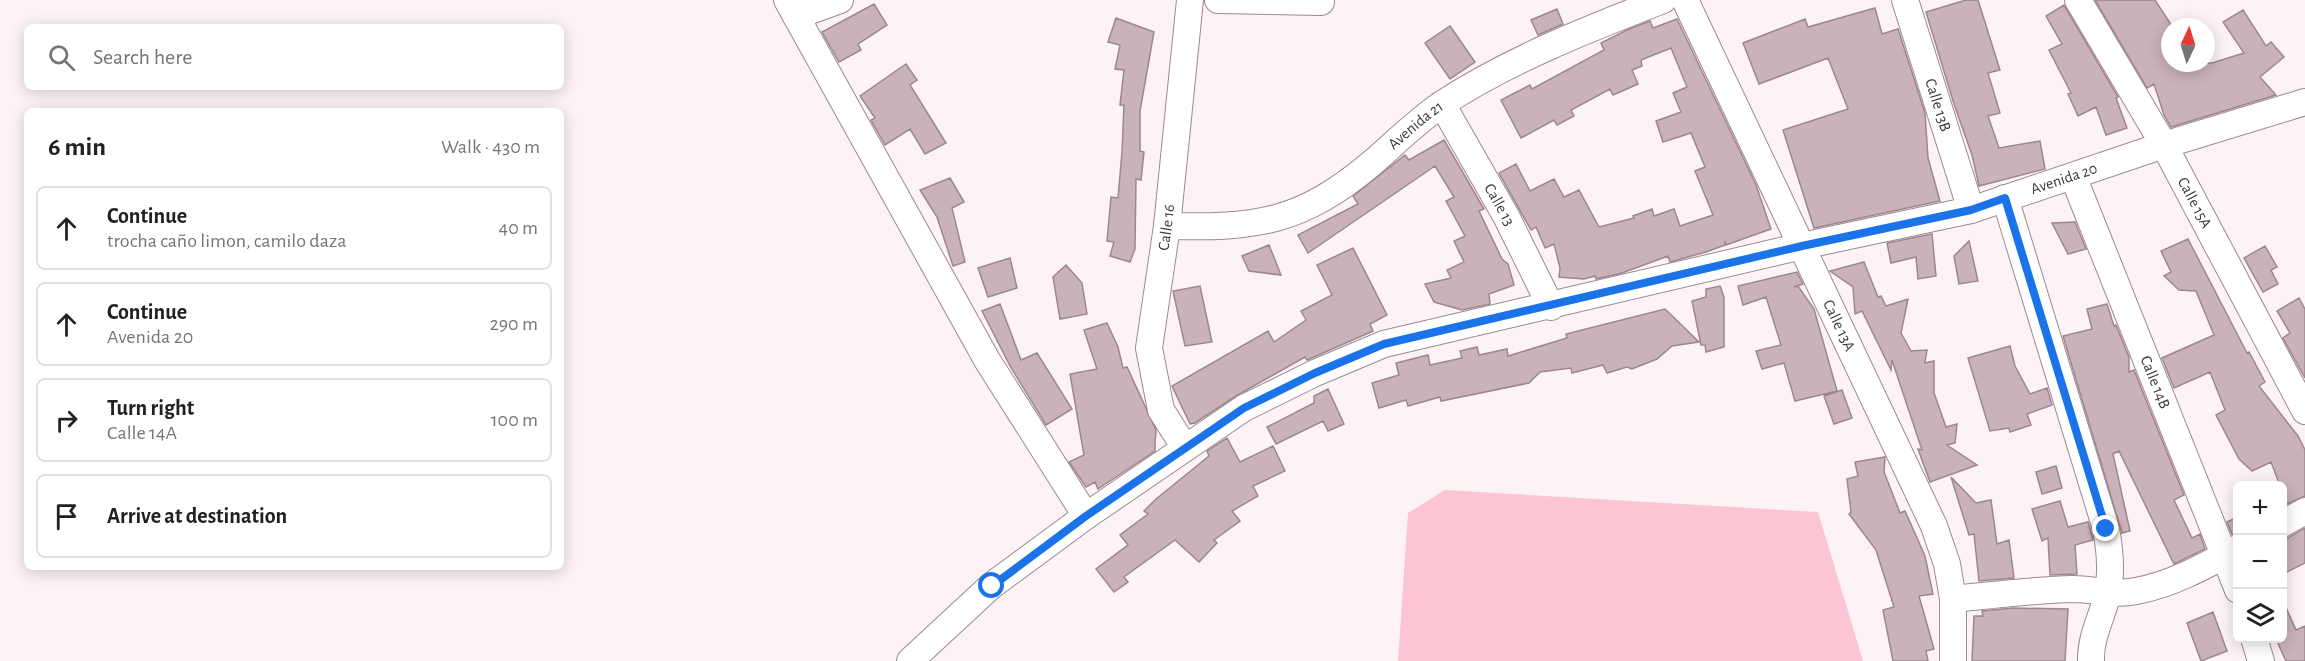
<!DOCTYPE html>
<html lang="en">
<head>
<meta charset="utf-8">
<style>
	:root { --surface:#fff; --page:#f2f2f2; --text:#202124; --muted:#757577; --line:#e0e0e0 }
	body { margin:0; font-family:"Alegreya Sans",sans-serif; background:var(--page); color:var(--text) }
	.controls { position:absolute; right:18px; bottom:18px; display:grid; overflow:hidden; border-radius:9px; box-shadow:0 3px 15px #0003 }
	.controls button { width:54px; height:54px; display:grid; place-items:center; padding:0; border:0; border-bottom:2px solid var(--line); background:var(--surface); color:var(--text); font:30px sans-serif }
	.compass { position:absolute; left:2161px; top:18px; width:54px; height:54px; border-radius:50%; background:var(--surface); box-shadow:0 3px 15px #0003; rotate:4deg }
	.stop { position:absolute; width:18px; height:18px; margin:-14px; border:4px solid #1a73e8; border-radius:50%; background:#fff }
	.stop.end { background:#1a73e8; border-color:#fff; box-shadow:0 2px 6px #0008 }
	.list { margin:0; padding:0; list-style:none }
	h2 { display:flex; justify-content:space-between; align-items:center; height:78px; margin:0; padding:0 24px; font-size:26px }
	h2 small { font-size:20px; font-weight:400; color:var(--muted) }
	.list li { display:grid; grid-template-columns:39px 1fr auto; gap:18px; align-items:center; box-sizing:border-box; height:84px; margin:0 12px 12px; padding:0 12px; border:2px solid var(--line); border-radius:9px }
	.list b { display:block; font-size:22px; white-space:nowrap }
	.list p { margin:0; font-size:20px; white-space:nowrap; color:var(--muted) }
	.list em { font-size:20px; font-style:normal; color:var(--muted) }
	.icon { flex:none; width:33px; height:33px; fill:none; stroke:currentColor; stroke-width:2; stroke-linecap:round; stroke-linejoin:round }
	.map { position:relative; flex:none; width:2305px; height:661px; overflow:hidden }
	.search { position:absolute; background:var(--surface); box-shadow:0 3px 15px #0003; left:24px; top:24px; width:540px; height:66px; display:flex; align-items:center; gap:15px; box-sizing:border-box; padding:0 21px; border-radius:9px; color:var(--muted); font-size:22px }
	.panel { position:absolute; background:var(--surface); box-shadow:0 3px 15px #0003; left:24px; top:108px; width:540px; height:462px; border-radius:9px }
	.map>svg:first-child { display:block }
</style>
</head>
<body>
<div class="map">
<svg width="2305" height="661" viewBox="0 0 2305 661">
	<rect width="100%" height="100%" fill="#fdf3f6"/>
	<!-- green -->
	<path fill="#fbc5d4" d="M1445,490L1818,512L1863,661H1398L1408,513Z"/>
	<!-- building -->
	<path fill="#cab2b9" stroke="#9d878d" stroke-width="1.5" d="M1966,0H1978L2000,70L1988,73L2000,113L1988,116L1999,148L2040,141L2045,169L1979,186L1972,155L1954,104L1926,12Z
		M2095,0H2155L2170,23V63H2212L2244,53L2223,22L2243,10L2266,46L2271,42L2284,57L2260,77L2276,95L2171,127L2164,115L2154,84L2147,88Z
		M874,4L887,25L858,44L861,50L839,62L822,32Z
		M2064,5L2118,97L2116,98L2127,128L2106,135L2096,107L2078,116L2068,94L2071,93L2049,50L2062,44L2046,16Z
		M1875,8L1882,34L1898,29L1925,113L1928,158L1940,201L1814,228L1783,130L1848,109L1828,58L1759,84L1743,43L1805,19L1808,27Z
		M1557,9L1563,24L1538,35L1531,20Z
		M1116,18L1154,32L1140,111V151L1144,152L1141,180L1136,179L1135,249L1130,262L1110,256L1114,242L1107,241L1111,197L1118,198L1122,152L1124,105H1120L1124,70L1115,69L1120,45L1108,42Z
		M1677,19L1756,185L1771,229L1726,245L1725,241V245L1706,252L1670,262L1668,256L1622,273L1596,279L1595,276L1584,279L1559,277L1560,268L1554,244L1545,248L1536,227L1531,230L1499,173L1516,164L1530,191L1554,179L1564,197L1579,190L1599,227L1634,218L1633,216L1652,209L1654,216L1674,209L1680,226L1713,215L1695,171L1705,167L1691,133L1663,142L1656,121L1681,112L1673,93L1687,87L1671,48L1641,60L1642,66L1632,70L1638,84L1613,95L1610,89L1571,110L1574,116L1557,125L1554,120L1521,138L1501,100L1530,85L1532,89L1604,50L1601,43L1629,29L1650,21L1653,28Z
		M1450,26L1475,62L1450,79L1425,43Z
		M906,64L917,80L910,85L946,143L925,154L910,129L885,145L871,120L875,118L860,96Z
		M1444,140L1484,209L1479,211L1502,259L1508,264L1514,285L1489,294L1490,304L1462,310L1434,302L1425,284L1451,278L1447,270L1464,262L1454,241L1465,236L1446,201L1454,197L1435,166L1308,253L1298,235L1358,204L1353,196L1405,155L1409,160Z
		M950,178L964,202L952,208L965,262L953,266L937,217L920,190Z
		M2075,222L2086,249L2068,254L2052,223Z
		M1932,234L1936,276L1918,279L1916,257L1891,263L1887,243Z
		M2188,239L2247,353L2249,352L2265,382L2259,386L2298,436L2305,450V496L2287,504L2271,462L2252,471L2239,459L2216,415L2225,410L2210,372L2174,388L2162,358L2214,335L2196,291L2179,290L2164,276L2171,272L2161,251Z
		M1969,241L1978,281L1959,284L1954,256Z
		M1269,245L1281,275L1249,271L1242,256Z
		M2265,246L2277,267L2271,270L2278,284L2263,292L2244,258Z
		M1353,248L1387,315L1370,324L1373,331L1307,360L1305,357L1236,396L1195,423L1190,424L1172,386L1268,331L1274,342L1306,320L1301,311L1332,295L1317,265Z
		M1010,258L1017,288L988,297L978,268Z
		M1864,262L1878,297L1881,296L1886,306L1908,299L1901,333L1911,351L1927,350L1925,363L1934,361V393L1946,427L1957,424L1955,443L1947,445L1977,465L1930,482L1918,449L1922,450L1892,360L1891,370L1862,311L1855,314L1853,287L1830,271Z
		M1066,265L1082,283L1087,314L1060,319L1053,277Z
		M1797,272L1803,284L1794,287L1798,286L1814,309L1837,391L1795,401L1784,363L1762,369L1756,351L1781,345L1766,297L1743,305L1738,286Z
		M1200,286L1212,342L1185,346L1173,291Z
		M1720,286L1724,297V347L1706,352L1705,345H1701L1692,301L1706,297V289Z
		M2299,298L2305,309V378L2283,338L2290,333L2277,311Z
		M1000,304L1021,360L1037,353L1072,409L1046,425L1010,366L982,311Z
		M2107,304L2114,326L2116,325L2129,357V372L2134,370L2184,495L2174,500L2192,538L2200,534L2205,549L2174,564L2119,451L2113,454L2130,531L2122,533L2063,336L2092,329L2087,309Z
		M1665,309L1699,342L1672,346L1657,359L1632,369L1627,367L1607,373L1603,365L1572,373L1571,368L1540,372L1529,383L1441,401L1440,397L1408,406L1406,400L1379,408L1372,383L1399,375L1396,363L1428,355L1430,365L1462,358L1460,351L1477,347L1479,355L1507,349L1508,356L1567,338L1566,334Z
		M1107,323L1118,347L1123,368L1127,367L1156,430L1155,443V451L1098,489L1095,482L1086,487L1069,462L1084,455L1070,374L1097,369L1084,330Z
		M2010,346L2015,366L2030,394L2047,388L2052,405L2027,414L2031,425L2010,432L2009,428L1990,431L1968,358Z
		M1328,389L1344,424L1328,431L1323,421L1276,444L1267,427L1314,403V396Z
		M1842,390L1852,418L1834,424L1824,396Z
		M1227,438L1240,462L1273,446L1285,471L1253,486L1258,496L1232,511L1240,521L1214,540L1217,543L1199,562L1175,540L1124,577L1128,582L1114,592L1096,569L1128,545L1120,535L1148,514L1144,511L1156,499L1209,456L1207,451Z
		M1885,457L1884,472L1900,513L1905,511L1925,556L1933,594L1919,596L1934,649L1926,651L1928,661H1893L1883,610L1894,607L1876,550L1849,514L1851,512L1847,479L1858,476L1855,462Z
		M2056,466L2062,488L2042,494L2036,472Z
		M1951,477L1976,503L1991,500L1997,544L2009,540L2014,578L1979,581L1974,534L1969,535Z
		M2060,501L2068,527L2088,522L2091,532L2093,540L2075,545L2077,574L2050,575L2048,538L2042,541L2032,509Z
		M2238,517V533L2232,534L2227,522Z
		M2305,528V563L2283,574V541Z
		M2283,601L2296,630L2305,626V661H2286L2276,639H2283Z
		M2013,608L2068,609L2065,661H1972L1974,616H1983L1982,611Z
		M2213,612L2227,651L2201,661L2187,623Z"/>
	<g fill="none" stroke-linecap="round" stroke-linejoin="round">
		<defs>
			<g id="minor">
				<path d="M787,0L987,360L1086,516"/>
				<path d="M1218,0L1321,2V0"/>
				<path id="s1" d="M1685,0L1934,526L1947,564L1953,599V661"/>
				<path id="s2" d="M1905,0L1971,210"/>
				<path id="s3" d="M2078,0L2164,145L2305,411"/>
				<path d="M796,16L840,0"/>
				<path id="s4" d="M1442,104L1506,216L1551,307"/>
				<path id="s5" d="M2073,176L2238,590"/>
				<path d="M2005,198L2106,529C2110,550 2112,575 2107,596C2102,617 2090,638 2091,661"/>
				<path id="s6" d="M1167,226C1257,228 1301,223 1372,163C1395,143 1417,121 1442,104C1509,60 1588,29 1663,0"/>
				<path id="s7" d="M1185,448L1161,410L1149,348L1167,226L1190,0"/>
				<path d="M2282,524L2305,511"/>
				<path d="M1953,599C1993,595 2033,590 2073,589C2095,589 2114,596 2136,591C2171,585 2207,565 2238,548"/>
				<path d="M2254,638L2261,661"/>
				<path id="s8" d="M910,661L991,586L1086,516L1244,408L1315,373L1384,344L1802,246L1971,210L2164,145L2305,102"/>
			</g>
		</defs>
		<!-- minor casing -->
		<use href="#minor" stroke="#9e888e" stroke-width="28"/>
		<!-- minor -->
		<use href="#minor" stroke="#fff" stroke-width="26"/>
	</g>
	<g fill="none" stroke-linecap="round" stroke-linejoin="round">
		<!-- route -->
		<path stroke="#1a73e8" stroke-width="8" d="M992,586L1086,516L1244,408L1315,373L1384,344L1802,246L1971,210L2005,198L2106,529"/>
	</g>
	<g text-anchor="middle" dominant-baseline="central" stroke-width="4.5" stroke-linejoin="round" paint-order="stroke">
		<!-- street labels -->
		<g font-size="16" fill="#403639" stroke="#fff">
			<text stroke="none"><textPath href="#s2" startOffset="110">Calle 13B</textPath></text>
			<text stroke="none"><textPath href="#s6" startOffset="279">Avenida 21</textPath></text>
			<text stroke="none"><textPath href="#s8" startOffset="1274">Avenida 20</textPath></text>
			<text stroke="none"><textPath href="#s3" startOffset="234">Calle 15A</textPath></text>
			<text stroke="none"><textPath href="#s4" startOffset="116">Calle 13</textPath></text>
			<text stroke="none"><textPath href="#s7" startOffset="230">Calle 16</textPath></text>
			<text stroke="none"><textPath href="#s1" startOffset="360">Calle 13A</textPath></text>
			<text stroke="none"><textPath href="#s5" startOffset="222">Calle 14B</textPath></text>
		</g>
	</g>
</svg>
<div class="controls">
<button>+</button>
<button>−</button>
<button><svg class="icon" aria-label="layers" viewBox="0 0 24 24"><path d="M12 4l9 5-9 5-9-5zM3 14l9 5 9-5"/></svg></button>
</div>
<svg class="compass" viewBox="-18 -18 36 36"><path d="M0-13l5 13h-10z" fill="#e53935"/><path d="M0 13l5-13h-10z" fill="#757577"/></svg>
<div class="stop" style="left:992px;top:586px"></div>
<div class="stop end" style="left:2106px;top:529px"></div>
<div class="search"><svg class="icon" aria-label="search" viewBox="0 0 24 24"><circle cx="10" cy="10" r="6"/><path d="M15 15l6 6"/></svg>Search here</div>
<section class="panel">
<h2>6 min<small>Walk · 430 m</small></h2>
<ul class="list">
<li><svg class="icon" aria-label="ahead" viewBox="0 0 24 24"><path d="M12 20V5M6 11l6-6 6 6"/></svg><div><b>Continue</b><p>trocha caño limon, camilo daza</p></div><em>40 m</em></li>
<li><svg class="icon" aria-label="ahead" viewBox="0 0 24 24"><path d="M12 20V5M6 11l6-6 6 6"/></svg><div><b>Continue</b><p>Avenida 20</p></div><em>290 m</em></li>
<li><svg class="icon" aria-label="right" viewBox="0 0 24 24"><path d="M7 20v-9h11M14 6l5 5-5 5"/></svg><div><b>Turn right</b><p>Calle 14A</p></div><em>100 m</em></li>
<li><svg class="icon" aria-label="arrive" viewBox="0 0 24 24"><path d="M6 21V4h12l-3 4 3 4H6"/></svg><div><b>Arrive at destination</b></div></li>
</ul>
</section>
</div>
</body>
</html>
